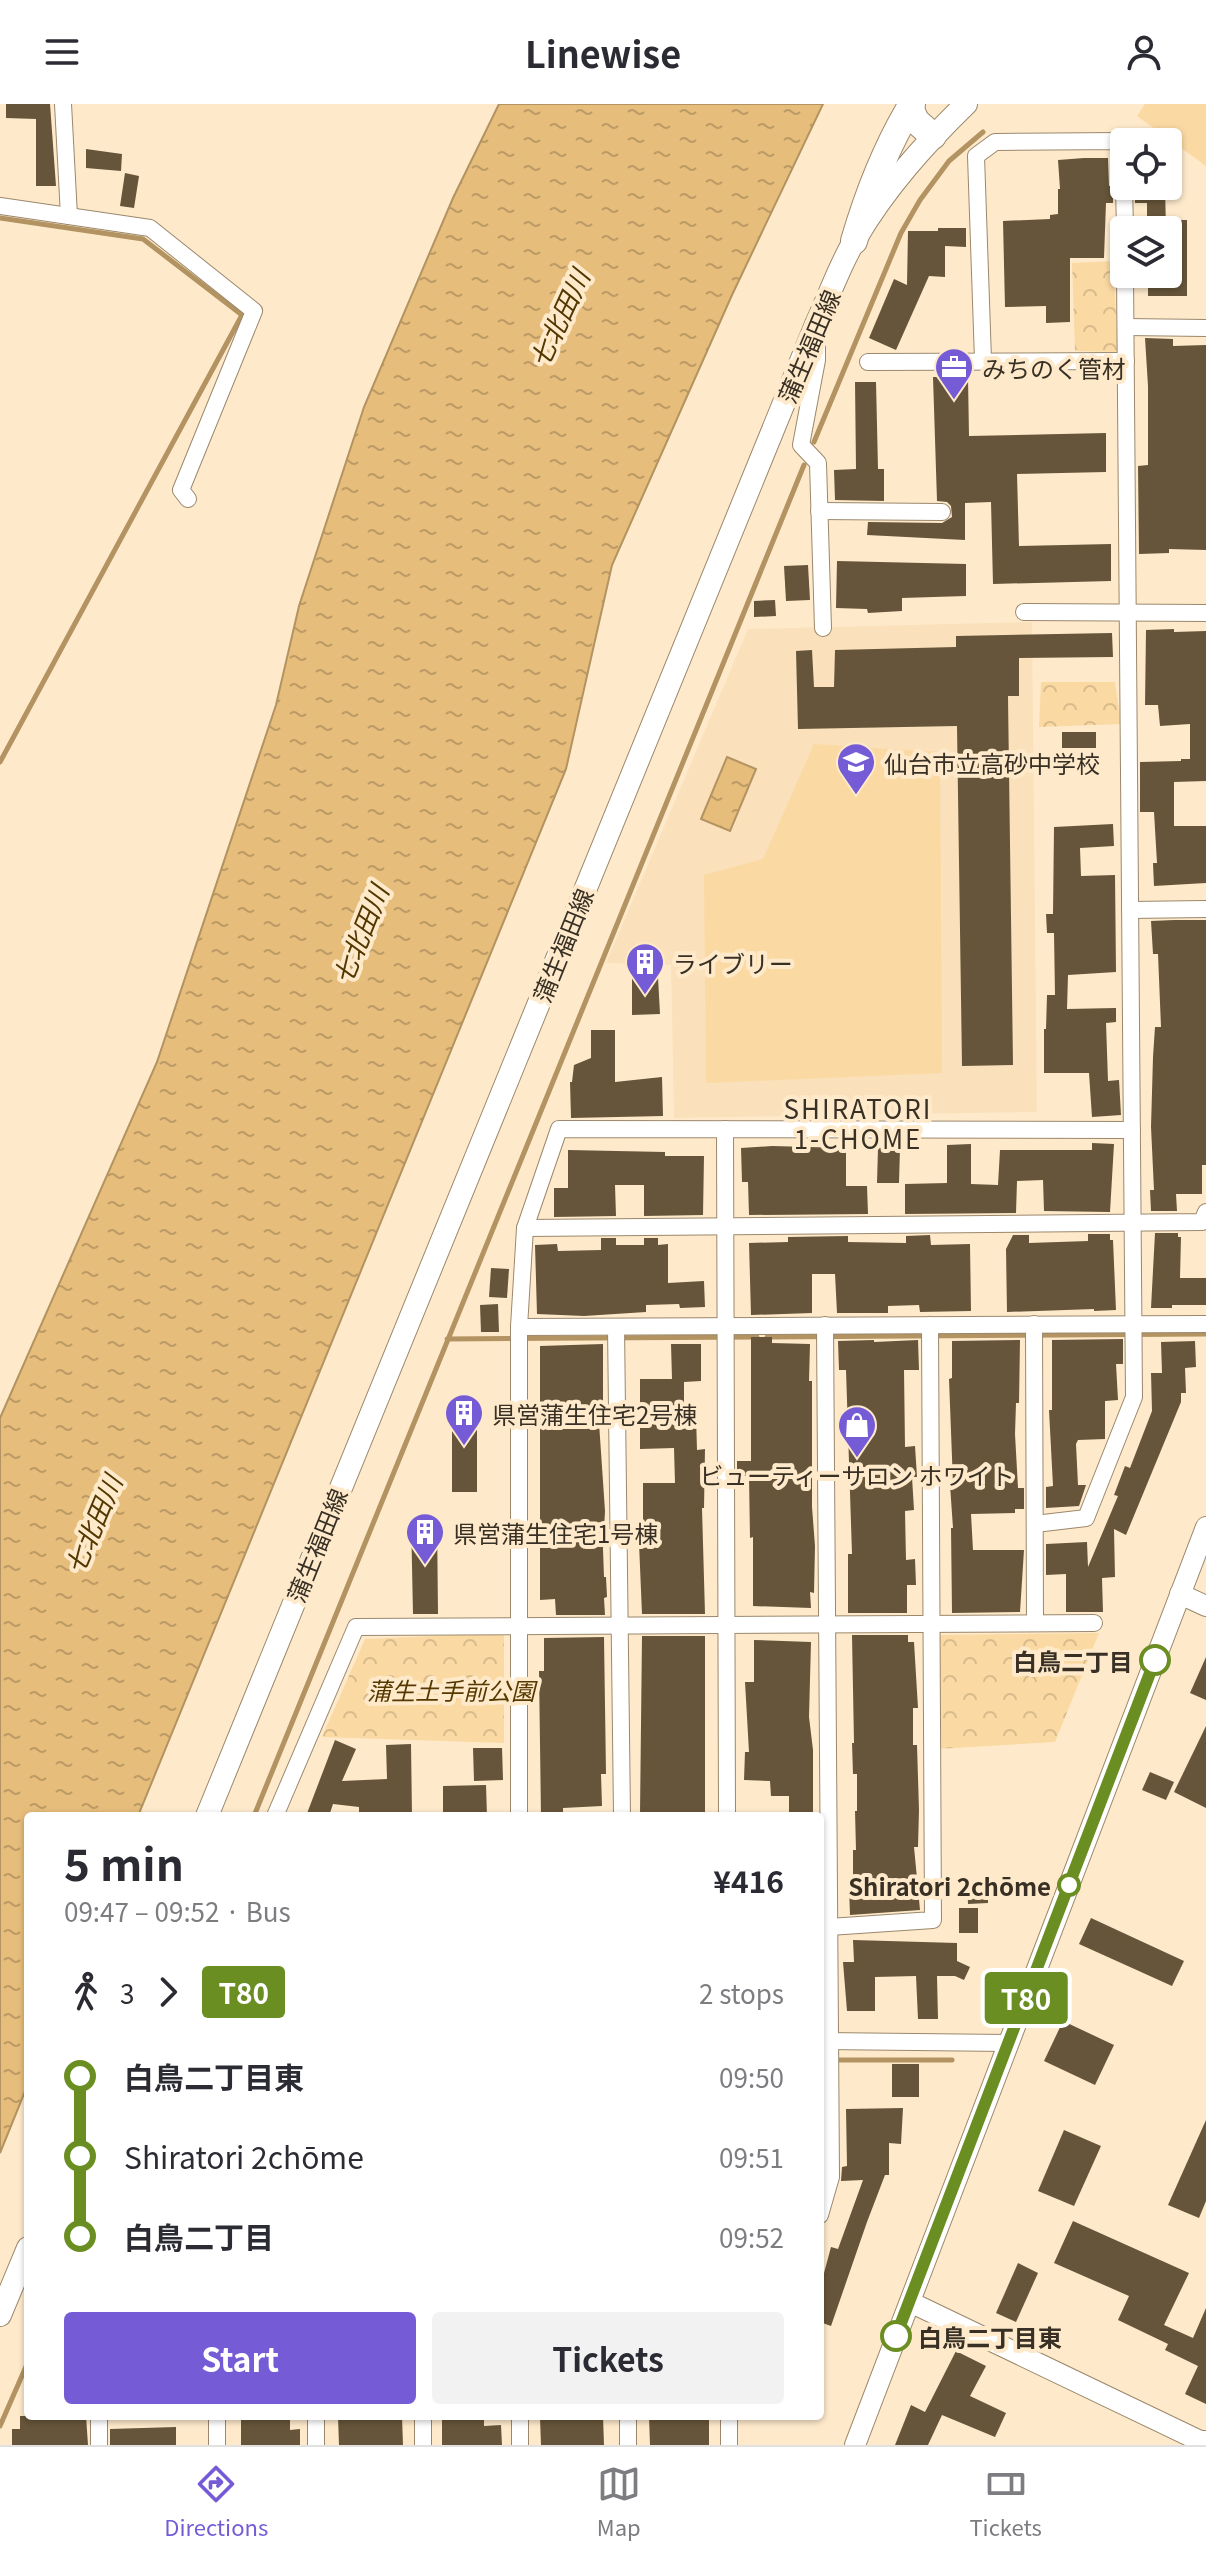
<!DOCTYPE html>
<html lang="en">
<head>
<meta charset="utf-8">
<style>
	:root { --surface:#fff; --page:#f2f2f3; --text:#2b2b33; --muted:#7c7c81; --line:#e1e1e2; --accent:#755cd6 }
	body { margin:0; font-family:Georgia,"Noto Sans JP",serif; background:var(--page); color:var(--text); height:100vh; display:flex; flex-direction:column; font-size:30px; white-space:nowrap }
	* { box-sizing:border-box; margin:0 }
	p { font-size:26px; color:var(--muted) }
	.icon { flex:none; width:44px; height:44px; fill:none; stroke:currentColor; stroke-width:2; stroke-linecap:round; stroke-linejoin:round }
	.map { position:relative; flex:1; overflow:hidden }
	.sheet { position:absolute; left:24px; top:1708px; width:800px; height:608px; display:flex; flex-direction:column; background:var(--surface); border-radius:8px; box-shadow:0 2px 6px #0004 }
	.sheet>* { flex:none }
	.badge { padding:0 16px; border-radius:6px; font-size:28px; line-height:52px }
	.controls { position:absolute; left:1110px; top:24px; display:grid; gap:16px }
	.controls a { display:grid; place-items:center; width:72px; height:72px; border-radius:8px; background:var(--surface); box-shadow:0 2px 6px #0004; font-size:40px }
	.map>.badge { position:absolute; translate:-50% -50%; box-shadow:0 0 0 4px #fff }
	.legs { display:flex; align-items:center; gap:12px; height:88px; padding:0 40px; font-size:26px }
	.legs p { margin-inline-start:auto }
	.overview { display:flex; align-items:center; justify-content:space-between; height:136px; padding:0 40px }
	h1 { font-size:44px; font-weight:700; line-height:60px }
	.primary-button { display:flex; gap:16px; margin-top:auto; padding:16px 40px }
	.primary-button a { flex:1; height:92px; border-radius:8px; background:var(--accent); color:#fff; font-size:32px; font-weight:700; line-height:92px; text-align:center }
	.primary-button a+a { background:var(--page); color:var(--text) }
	ul { padding:0 40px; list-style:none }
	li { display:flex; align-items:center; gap:28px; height:80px; font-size:30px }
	li i { display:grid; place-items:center; width:12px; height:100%; margin:0 10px; background:currentColor }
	li i::after { content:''; width:20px; height:20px; margin:-10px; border:6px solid; border-radius:50%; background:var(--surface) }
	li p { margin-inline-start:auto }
	li:first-child i { background:linear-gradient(#0000 50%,currentColor 0) }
	li:last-child i { background:linear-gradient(currentColor 50%,#0000 0) }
	header { display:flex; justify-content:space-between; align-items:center; height:104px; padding:0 40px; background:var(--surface); font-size:36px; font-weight:700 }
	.dock { display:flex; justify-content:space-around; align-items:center; height:112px; border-top:2px solid var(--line); background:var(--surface); font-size:22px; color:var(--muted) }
	.dock a { display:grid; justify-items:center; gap:4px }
	.dock .current { color:var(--accent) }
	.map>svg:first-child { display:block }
</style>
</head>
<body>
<header><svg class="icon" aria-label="menu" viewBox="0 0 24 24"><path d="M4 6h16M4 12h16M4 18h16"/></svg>Linewise<svg class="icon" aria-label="person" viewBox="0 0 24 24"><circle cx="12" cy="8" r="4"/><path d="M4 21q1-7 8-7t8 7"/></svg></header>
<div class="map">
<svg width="1206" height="2341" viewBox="0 0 1206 2341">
	<defs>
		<pattern id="park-crowns" width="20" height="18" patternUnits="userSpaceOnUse" patternTransform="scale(2)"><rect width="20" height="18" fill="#fbd9a3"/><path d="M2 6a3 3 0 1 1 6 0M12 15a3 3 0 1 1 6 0" fill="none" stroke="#d8bb8c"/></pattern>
		<pattern id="water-ripples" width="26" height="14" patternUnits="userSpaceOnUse" patternTransform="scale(2)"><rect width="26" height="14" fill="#e7bd7b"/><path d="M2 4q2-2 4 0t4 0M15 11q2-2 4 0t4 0" fill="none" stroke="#bc9a65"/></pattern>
	</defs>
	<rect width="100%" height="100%" fill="#feeacb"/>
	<polygon fill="#fae1bb" points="1032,518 1037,1008 674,1014 671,861 606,859 748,525"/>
	<g fill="#fbd9a3">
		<polygon points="1145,0 1206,0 1206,62 1137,12"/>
		<polygon points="814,640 940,648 942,969 706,979 704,771 763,755"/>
	</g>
	<g fill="url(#park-crowns)">
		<polygon points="1113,157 1118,248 1075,247 1072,159"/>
		<polygon points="1041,578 1115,578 1121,620 1039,623"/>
		<polygon points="504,1529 504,1639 322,1633 365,1535"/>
		<polygon points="1099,1529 1055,1638 937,1645 937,1531"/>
	</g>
	<g fill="url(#water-ripples)" stroke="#b29361" stroke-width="2">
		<polygon points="499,0 823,0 732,191 612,461 566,665 138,1712 28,1712 28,1980 0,2049 0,1314 157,958 276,601 299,502 364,303 453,94"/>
		<polygon points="727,653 756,665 730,727 701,715"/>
	</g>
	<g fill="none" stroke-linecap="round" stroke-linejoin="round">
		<g stroke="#b29361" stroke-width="5">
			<polyline points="0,114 143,135 242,211 0,658"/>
			<polyline points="814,338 901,129 920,96 949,57 983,28"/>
			<polyline points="767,1233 1206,1230"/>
			<polyline points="447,1235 757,1233"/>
			<polyline points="254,1712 804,361"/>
			<polyline points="820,1956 952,1956"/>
			<polyline points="0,2322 28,2258"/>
		</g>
	</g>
	<g fill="#66553a">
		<polygon points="6,0 50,0 56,82 36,82 36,15 6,14"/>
		<polygon points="86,45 122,50 121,67 86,64"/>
		<polygon points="1084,54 1108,54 1109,82 1113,82 1113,99 1106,99 1104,154 1070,154 1070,218 1046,219 1046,202 1005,203 1003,117 1050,115 1050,111 1058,110 1058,85 1060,85 1058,56"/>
		<polygon points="125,69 139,72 134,104 120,102"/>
		<polygon points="1135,82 1165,82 1166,126 1147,126 1147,99 1135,99"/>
		<polygon points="1168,116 1187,116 1187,192 1148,192 1148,170 1168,170"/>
		<polygon points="938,124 966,124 966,143 945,142 945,173 929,172 896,246 869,234 894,175 907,181 908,127 938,127"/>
		<polygon points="1145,234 1173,235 1173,242 1206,241 1206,446 1169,445 1169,449 1139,450 1138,362 1148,361 1148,282"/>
		<polygon points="933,273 968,273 969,332 1106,329 1106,368 1017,370 1019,442 1111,440 1111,477 993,480 991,398 965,399 965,436 867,431 868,418 942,419 952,413 951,402 947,398 937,397"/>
		<polygon points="855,278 876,278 878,365 884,365 884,397 835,396 834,366 856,365"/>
		<polygon points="837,457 966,460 966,492 902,494 902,507 868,509 867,505 836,504"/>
		<polygon points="808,461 810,496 786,497 784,462"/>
		<polygon points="775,496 776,512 754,513 754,497"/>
		<polygon points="1174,525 1174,528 1206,527 1206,677 1174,678 1174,722 1206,722 1206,779 1154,782 1153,759 1157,759 1154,708 1140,708 1140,658 1181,657 1181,655 1190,655 1190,620 1160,622 1158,601 1145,601 1146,526"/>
		<polygon points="1112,529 1113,553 1019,554 1019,592 1008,592 1013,961 962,962 957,622 798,625 796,547 812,546 814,583 834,583 835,546 956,543 956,532"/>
		<rect x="1062" y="628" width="34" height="16"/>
		<polygon points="1113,720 1114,742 1080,744 1081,772 1115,771 1116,868 1068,871 1067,905 1116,904 1116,918 1106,919 1108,977 1119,976 1121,1011 1092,1013 1089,969 1044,969 1044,925 1046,925 1047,891 1055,891 1054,829 1047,829 1046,810 1053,810 1054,723"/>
		<polygon points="1174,816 1206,816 1206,1061 1202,1061 1202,1090 1176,1090 1177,1107 1151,1107 1150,1086 1154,1086 1151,1023 1153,953 1155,923 1161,923 1158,850 1153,850 1151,817"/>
		<polygon points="658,873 660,910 632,911 632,874"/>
		<polygon points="591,926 615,926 615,978 662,973 663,1012 571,1014 570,978 572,978 574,961 591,954"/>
		<polygon points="1092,1039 1114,1040 1110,1108 1044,1107 1043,1076 1017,1077 1016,1109 905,1110 905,1080 947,1079 947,1041 971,1040 971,1080 998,1081 1000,1046 1092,1046"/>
		<polygon points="772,1042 846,1044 846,1082 867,1082 868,1110 749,1111 748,1078 742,1078 741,1044"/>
		<polygon points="878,1044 900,1044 899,1079 877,1079"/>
		<polygon points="568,1046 665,1048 665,1052 704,1052 703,1111 644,1112 644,1081 615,1081 616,1112 554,1113 554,1084 568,1084"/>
		<polygon points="1155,1129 1178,1129 1178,1133 1181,1133 1180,1174 1206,1174 1206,1201 1172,1201 1172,1204 1151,1204"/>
		<polygon points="1088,1130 1110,1130 1110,1136 1113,1136 1116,1206 1094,1207 1094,1205 1007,1208 1006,1145 1013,1131 1029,1131 1029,1139 1088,1137"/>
		<polygon points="930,1131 931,1141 970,1140 971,1207 920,1208 919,1201 888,1202 888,1209 837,1209 835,1170 812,1170 812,1209 751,1211 749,1139 788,1138 788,1133 848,1132 848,1138 906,1139 906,1132"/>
		<polygon points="601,1134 616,1134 616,1141 644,1141 644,1134 658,1134 658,1141 668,1140 668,1179 704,1177 705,1203 680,1204 679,1200 646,1201 646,1208 584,1212 537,1210 535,1141 557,1140 558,1147 601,1146"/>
		<polygon points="491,1164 509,1165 507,1194 489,1193"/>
		<polygon points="498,1200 499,1228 481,1228 480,1201"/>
		<polygon points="751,1233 772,1233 772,1239 810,1240 809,1277 812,1277 812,1403 815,1442 814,1489 810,1488 811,1504 753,1502 753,1433 750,1434 749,1372 737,1372 737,1357 751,1357"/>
		<polygon points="1123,1235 1123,1260 1116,1260 1118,1296 1105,1297 1105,1335 1078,1336 1076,1340 1078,1381 1086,1381 1079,1402 1046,1404 1046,1383 1053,1382 1049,1306 1052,1306 1052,1236"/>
		<polygon points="874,1236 874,1238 918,1236 919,1266 904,1266 905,1343 915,1342 917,1373 912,1373 914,1406 905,1407 906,1456 915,1455 916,1481 907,1481 907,1509 848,1509 848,1450 852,1450 846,1266 839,1266 838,1237"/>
		<polygon points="1020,1236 1019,1299 1016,1299 1015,1330 1018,1384 1024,1384 1024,1405 1015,1405 1015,1409 971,1410 973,1446 1024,1446 1020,1508 952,1509 951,1424 953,1424 950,1381 953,1380 949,1275 952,1274 952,1237"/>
		<polygon points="1195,1237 1196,1263 1185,1264 1186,1289 1181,1289 1181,1298 1138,1402 1126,1431 1114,1425 1115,1473 1102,1474 1103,1508 1066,1508 1066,1470 1046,1471 1046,1440 1087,1438 1088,1463 1118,1392 1114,1391 1125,1362 1130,1364 1152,1307 1151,1269 1162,1269 1161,1238"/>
		<polygon points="603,1240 603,1304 598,1304 605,1407 603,1445 604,1473 606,1473 607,1493 604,1494 605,1511 556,1511 555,1495 540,1496 540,1242"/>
		<polygon points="671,1240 701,1240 701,1277 684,1278 684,1312 696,1311 697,1346 705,1345 704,1404 702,1404 705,1510 642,1510 638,1415 643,1415 643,1379 675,1379 674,1344 640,1345 640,1275 672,1275"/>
		<rect x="452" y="1298" width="25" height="90"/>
		<polygon points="437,1413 438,1510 413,1510 411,1414"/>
		<polygon points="852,1531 908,1531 908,1538 914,1538 918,1604 913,1604 913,1641 917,1641 919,1706 918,1743 914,1743 920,1806 850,1811 849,1782 853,1782 853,1746 856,1746 855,1707 857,1707 857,1670 853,1670 852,1639 854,1639"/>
		<polygon points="642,1532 705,1532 705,1709 640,1710"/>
		<polygon points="604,1533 606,1670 601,1670 602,1702 563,1704 563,1712 541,1712 539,1567 544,1567 544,1534"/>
		<polygon points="754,1536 811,1538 809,1613 813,1646 813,1712 789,1712 789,1692 771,1692 770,1677 744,1676 745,1648 749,1648 745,1578 754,1578"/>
		<polygon points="1206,1553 1206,1596 1190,1589"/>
		<polygon points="1206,1622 1206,1704 1174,1688"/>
		<polygon points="335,1636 356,1645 342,1677 387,1675 386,1641 411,1640 412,1712 359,1712 359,1703 333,1700 329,1712 306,1712"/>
		<polygon points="473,1644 502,1644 503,1676 474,1677"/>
		<polygon points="1150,1668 1174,1678 1166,1696 1142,1686"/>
		<polygon points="486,1681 487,1712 443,1712 443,1682"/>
		<polygon points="967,1776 988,1776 988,1799 968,1800"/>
		<rect x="959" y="1804" width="19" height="25"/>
		<polygon points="1091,1814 1184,1857 1172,1882 1079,1840"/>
		<polygon points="853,1836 957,1839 957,1857 970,1863 964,1876 955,1872 937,1872 938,1915 918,1915 916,1872 875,1873 875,1907 847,1907 843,1858 854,1858"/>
		<polygon points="1063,1917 1114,1941 1095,1981 1044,1957"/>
		<rect x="892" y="1960" width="27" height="33"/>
		<polygon points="903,2004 901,2040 889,2039 889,2071 885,2071 867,2118 831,2222 820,2218 820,2184 831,2143 838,2145 863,2076 841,2077 842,2063 847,2062 846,2005"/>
		<polygon points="1206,2016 1206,2097 1199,2114 1168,2101"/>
		<polygon points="1064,2026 1101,2042 1074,2102 1038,2087"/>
		<polygon points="1073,2117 1189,2169 1164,2221 1193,2234 1206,2204 1206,2300 1185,2290 1198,2262 1165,2246 1168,2240 1118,2216 1129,2192 1054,2159"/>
		<polygon points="1018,2159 1038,2169 1016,2218 996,2209"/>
		<polygon points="956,2247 986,2262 970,2292 1006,2309 995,2333 942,2311 928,2341 895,2341 911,2301 925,2308"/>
		<polygon points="20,2312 86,2312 88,2341 12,2341 12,2325 20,2325"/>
		<polygon points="290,2312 290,2326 300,2325 300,2341 241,2341 241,2313"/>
		<polygon points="338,2312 402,2312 403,2341 339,2341"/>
		<polygon points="442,2312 484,2312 484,2322 501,2321 502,2341 442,2341"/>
		<polygon points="547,2312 603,2312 604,2341 541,2341 540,2314 547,2314"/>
		<polygon points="649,2312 709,2312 709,2341 650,2341"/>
		<polygon points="176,2323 176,2341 110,2341 110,2325"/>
	</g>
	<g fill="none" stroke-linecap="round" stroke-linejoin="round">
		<g stroke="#9b886c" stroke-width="18">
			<g id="minor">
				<polyline points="63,0 69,112"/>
				<polyline points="1124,82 1125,126"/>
				<polyline points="0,102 150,124 254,207 181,386 188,395"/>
				<polyline points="1126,223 1206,224"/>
				<polyline points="817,228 817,256 801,341 818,359 823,524"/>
				<polyline points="983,256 976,52 995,38 1124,37 1124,49"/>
				<polyline points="868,258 1126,257"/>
				<polyline points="819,407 942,408"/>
				<polyline points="1024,508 1206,509"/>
				<polyline points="1130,806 1206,805"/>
				<polyline points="725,1025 727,1712"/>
				<polyline points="525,1124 1202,1118 1206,1108"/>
				<polyline points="1034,1220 1035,1519"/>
				<polyline points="519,1223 1206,1220"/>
				<polyline points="616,1223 622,1712"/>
				<polyline points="1035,1420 1086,1414 1134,1293 1125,170"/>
				<polyline points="275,1712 356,1523 1094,1519"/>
				<polyline points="519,1712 519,1223 525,1124 559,1025 1132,1026"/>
				<polyline points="829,1823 933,1816 930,1221"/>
				<polyline points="822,1937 1008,1939"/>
				<polyline points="820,2111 831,2073 825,1221"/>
				<polyline points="217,2312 217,2341"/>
				<polyline points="316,2312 316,2341"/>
				<polyline points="423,2312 423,2341"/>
				<polyline points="628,2312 628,2341"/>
				<polyline points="729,2312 729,2341"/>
				<polyline points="99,2341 99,2312"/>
				<polyline points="520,2341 520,2312"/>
			</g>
		</g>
		<g stroke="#9b886c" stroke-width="22">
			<g id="tertiary">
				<polyline points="1180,1490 1206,1502"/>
				<polyline points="910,2198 1200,2337 1206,2337"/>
				<polyline points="855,2341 1206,1423"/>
			</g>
		</g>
		<g stroke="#9b886c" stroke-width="24">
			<g id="secondary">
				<path d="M 207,1712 L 817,218 C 830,190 840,160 856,134 C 886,83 924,41 966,0"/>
				<polyline points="0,2211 28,2144"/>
			</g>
		</g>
		<g stroke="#9b886c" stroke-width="28">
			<g id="primary">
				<polyline points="910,3 916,17 933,32"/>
				<path d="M 854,137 C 868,89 886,43 912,0"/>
			</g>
		</g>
		<use href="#minor" stroke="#fff" stroke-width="16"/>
		<use href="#tertiary" stroke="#fff" stroke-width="20"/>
		<use href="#secondary" stroke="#fff" stroke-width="22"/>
		<use href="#primary" stroke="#fff" stroke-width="26"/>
	</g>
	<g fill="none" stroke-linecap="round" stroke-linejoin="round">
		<g stroke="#fff" stroke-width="18">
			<polyline id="line-1" points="896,2232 1155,1556"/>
		</g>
		<use href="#line-1" stroke="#6b8e23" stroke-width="12"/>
	</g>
	<defs>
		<g id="office-pin" transform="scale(2)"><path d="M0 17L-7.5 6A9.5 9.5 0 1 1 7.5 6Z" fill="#755cd6" stroke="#feeacb"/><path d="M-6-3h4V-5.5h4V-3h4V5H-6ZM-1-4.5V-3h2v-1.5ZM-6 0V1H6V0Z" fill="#fff"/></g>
		<g id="school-pin" transform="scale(2)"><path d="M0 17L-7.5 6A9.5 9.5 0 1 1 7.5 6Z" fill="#755cd6" stroke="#feeacb"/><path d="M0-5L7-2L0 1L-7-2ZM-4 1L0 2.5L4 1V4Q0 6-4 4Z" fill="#fff"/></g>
		<g id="building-pin" transform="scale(2)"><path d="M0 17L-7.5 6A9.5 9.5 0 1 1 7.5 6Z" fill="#755cd6" stroke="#feeacb"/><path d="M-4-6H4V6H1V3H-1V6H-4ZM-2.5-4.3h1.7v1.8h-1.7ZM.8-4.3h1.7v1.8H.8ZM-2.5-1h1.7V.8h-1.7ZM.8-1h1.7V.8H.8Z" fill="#fff"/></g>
		<g id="shop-pin" transform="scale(2)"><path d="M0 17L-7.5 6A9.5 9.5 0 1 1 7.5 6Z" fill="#755cd6" stroke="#feeacb"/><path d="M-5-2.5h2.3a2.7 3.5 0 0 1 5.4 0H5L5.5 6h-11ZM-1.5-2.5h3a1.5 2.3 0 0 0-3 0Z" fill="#fff"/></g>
	</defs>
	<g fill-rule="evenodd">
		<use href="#office-pin" x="954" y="263"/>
		<use href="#school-pin" x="856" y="658"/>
		<use href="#building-pin" x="645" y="858"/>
		<use href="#building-pin" x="464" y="1309"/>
		<use href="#shop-pin" x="857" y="1321"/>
		<use href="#building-pin" x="425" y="1428"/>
	</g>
	<g fill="#fff" stroke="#6b8e23" stroke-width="4">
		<circle cx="1155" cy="1556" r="14"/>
		<circle cx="1069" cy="1781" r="10"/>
		<circle cx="896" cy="2232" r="14"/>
	</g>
	<g text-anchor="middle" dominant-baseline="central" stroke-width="8" stroke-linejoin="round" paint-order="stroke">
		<g font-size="24" fill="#383024" stroke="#feeacb">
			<text transform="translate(808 242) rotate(-67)">蒲生福田線</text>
			<text transform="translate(562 841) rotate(-68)">蒲生福田線</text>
			<text transform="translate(316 1441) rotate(-68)">蒲生福田線</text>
		</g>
		<g font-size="24" fill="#383024" stroke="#feeacb" text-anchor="start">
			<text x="982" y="263">みちのく管材</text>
			<text x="884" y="658">仙台市立高砂中学校</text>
			<text x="673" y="858">ライブリー</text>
			<text x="492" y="1309">県営蒲生住宅2号棟</text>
			<text x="857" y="1370" text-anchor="middle">ビューティーサロン ホワイト</text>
			<text x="453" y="1428">県営蒲生住宅1号棟</text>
		</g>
		<g font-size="24" font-weight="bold" fill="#383024" stroke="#feeacb" text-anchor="end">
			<text x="1133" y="1556">白鳥二丁目</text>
			<text x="1051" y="1781">Shiratori 2chōme</text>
			<text x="918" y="2232" text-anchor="start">白鳥二丁目東</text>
		</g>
		<g font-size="24" font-style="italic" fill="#553901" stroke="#feeacb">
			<text x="451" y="1585">蒲生土手前公園</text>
		</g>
		<g font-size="26" font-style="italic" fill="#523700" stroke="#feeacb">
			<text transform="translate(558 214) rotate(-65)">七北田川</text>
			<text transform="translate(359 830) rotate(-68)">七北田川</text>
			<text transform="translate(92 1420) rotate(-67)">七北田川</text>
		</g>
		<g font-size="26" letter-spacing="2" fill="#383024" stroke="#feeacb">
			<text x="858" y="1003">SHIRATORI<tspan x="858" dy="30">1-CHOME</tspan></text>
		</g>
	</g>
</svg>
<div class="controls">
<a><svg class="icon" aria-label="locate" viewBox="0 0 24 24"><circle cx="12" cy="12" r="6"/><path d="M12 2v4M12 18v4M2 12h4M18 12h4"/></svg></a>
<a><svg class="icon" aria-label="layers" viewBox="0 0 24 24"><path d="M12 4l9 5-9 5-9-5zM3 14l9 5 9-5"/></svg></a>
</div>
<b class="badge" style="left:1026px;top:1894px;background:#6b8e23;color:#fff">T80</b>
<section class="sheet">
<div class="overview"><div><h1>5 min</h1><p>09:47 – 09:52 · Bus</p></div><b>¥416</b></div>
<div class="legs"><svg class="icon" aria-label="walk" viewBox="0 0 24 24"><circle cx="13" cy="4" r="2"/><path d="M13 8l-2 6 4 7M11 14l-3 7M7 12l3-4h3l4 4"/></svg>3<svg class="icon" aria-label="forward" viewBox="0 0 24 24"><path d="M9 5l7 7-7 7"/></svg><b class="badge" style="background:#6b8e23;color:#fff">T80</b><p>2 stops</p></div>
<ul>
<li><i style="color:#6b8e23"></i><b>白鳥二丁目東</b><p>09:50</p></li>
<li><i style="color:#6b8e23"></i><span>Shiratori 2chōme</span><p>09:51</p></li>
<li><i style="color:#6b8e23"></i><b>白鳥二丁目</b><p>09:52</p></li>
</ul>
<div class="primary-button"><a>Start</a><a>Tickets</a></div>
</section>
</div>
<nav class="dock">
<a class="current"><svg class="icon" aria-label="directions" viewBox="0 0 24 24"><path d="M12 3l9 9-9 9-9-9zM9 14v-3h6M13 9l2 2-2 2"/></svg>Directions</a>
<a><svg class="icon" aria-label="map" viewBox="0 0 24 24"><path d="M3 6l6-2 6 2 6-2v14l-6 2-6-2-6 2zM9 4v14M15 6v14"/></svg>Map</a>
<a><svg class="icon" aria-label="tickets" viewBox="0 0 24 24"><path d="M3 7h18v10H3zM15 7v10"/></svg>Tickets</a>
</nav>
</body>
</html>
